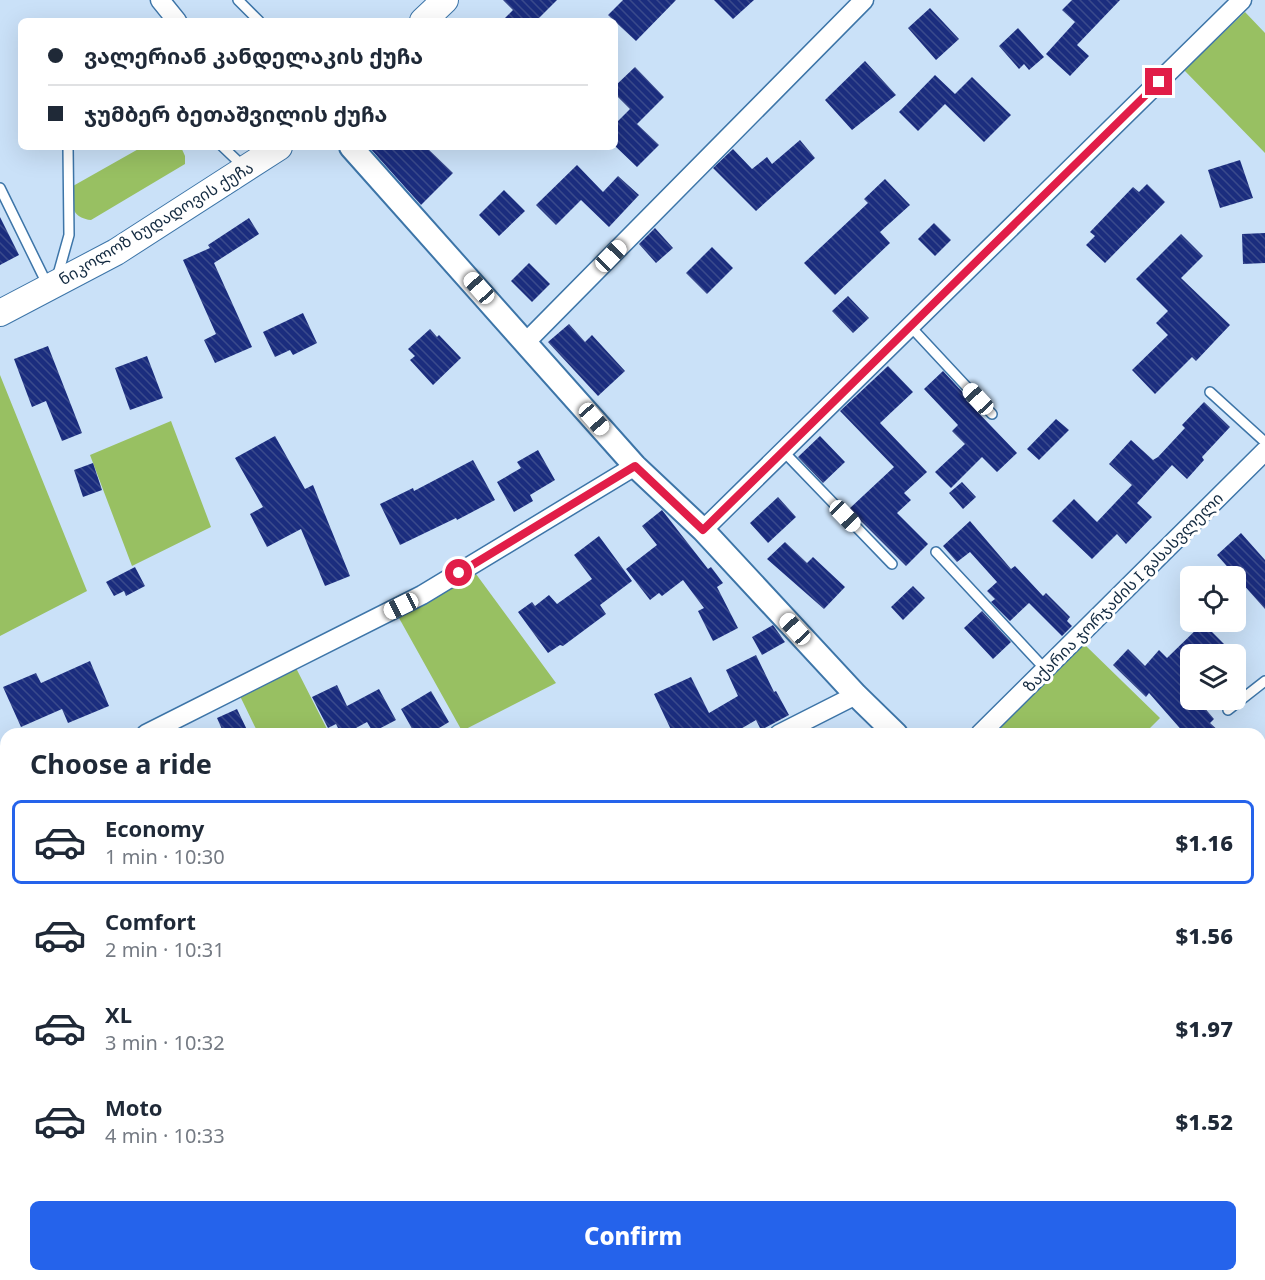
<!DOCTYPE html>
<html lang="en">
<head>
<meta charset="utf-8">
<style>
	body { margin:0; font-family:Georgia,"Noto Sans Georgian",serif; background:#f6f6f7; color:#1f2937; height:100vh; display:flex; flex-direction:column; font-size:22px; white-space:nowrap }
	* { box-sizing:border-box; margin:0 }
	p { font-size:20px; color:#747a83 }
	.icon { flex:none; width:33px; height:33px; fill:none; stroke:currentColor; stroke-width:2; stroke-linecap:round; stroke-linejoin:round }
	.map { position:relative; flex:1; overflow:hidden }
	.side { position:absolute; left:0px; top:728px; width:1266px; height:554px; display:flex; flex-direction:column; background:#fff; border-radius:18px 18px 0 0; box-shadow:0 6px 24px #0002 }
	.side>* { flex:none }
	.top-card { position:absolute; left:18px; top:18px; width:600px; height:132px; border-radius:9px; box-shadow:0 6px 24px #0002; display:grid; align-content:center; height:132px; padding:0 30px; background:#fff }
	.tools { position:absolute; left:1180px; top:566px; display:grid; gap:12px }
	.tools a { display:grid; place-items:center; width:66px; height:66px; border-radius:9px; background:#fff; box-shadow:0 6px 24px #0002; font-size:30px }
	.end { position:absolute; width:27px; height:27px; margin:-14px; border:8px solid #e11d48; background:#fff; box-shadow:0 0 0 3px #fff }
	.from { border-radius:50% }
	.car { position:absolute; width:18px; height:36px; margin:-18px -9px; border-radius:8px; box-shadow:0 0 4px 2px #0007; background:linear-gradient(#fff 24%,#345 0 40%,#fff 0 76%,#345 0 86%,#fff 0) }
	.top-card b { display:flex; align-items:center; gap:21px; height:57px; font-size:22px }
	.top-card b+b { border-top:2px solid #e0e1e3 }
	.top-card i { width:15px; height:15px; background:#1f2937 }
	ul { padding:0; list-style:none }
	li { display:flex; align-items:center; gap:18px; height:84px; margin:0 12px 9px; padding:0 18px; border:3px solid transparent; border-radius:9px }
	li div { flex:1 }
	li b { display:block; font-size:22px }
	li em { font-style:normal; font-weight:800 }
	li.current { border-color:#2563eb }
	li>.icon { width:54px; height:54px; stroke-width:1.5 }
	h2 { padding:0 30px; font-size:27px; line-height:72px }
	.cta { display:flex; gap:12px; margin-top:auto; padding:12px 30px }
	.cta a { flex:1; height:69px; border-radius:9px; background:#2563eb; color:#fff; font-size:24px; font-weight:800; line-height:69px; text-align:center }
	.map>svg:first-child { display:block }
	.grass { fill:#98c062 }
	.building { fill:url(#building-back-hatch) }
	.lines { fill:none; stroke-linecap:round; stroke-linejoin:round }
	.service-casing { stroke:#3d75a8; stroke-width:12 }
	.minor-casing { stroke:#3d75a8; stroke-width:21 }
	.tertiary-casing { stroke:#3d75a8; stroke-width:26 }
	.secondary-casing { stroke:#3d75a8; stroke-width:28 }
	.service { stroke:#fff; stroke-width:9 }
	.minor { stroke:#fff; stroke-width:18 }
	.tertiary { stroke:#fff; stroke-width:22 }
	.secondary { stroke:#fff; stroke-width:26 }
	.route { stroke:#e11d48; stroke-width:8 }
	.labels { text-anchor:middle; stroke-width:6; stroke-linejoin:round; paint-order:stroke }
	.street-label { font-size:16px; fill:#132a40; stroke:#fff }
</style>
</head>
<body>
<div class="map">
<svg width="1265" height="1280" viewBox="0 0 1265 1280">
	<defs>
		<pattern id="building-back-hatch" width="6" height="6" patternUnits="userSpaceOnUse" patternTransform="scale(1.5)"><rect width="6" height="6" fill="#1b2d7e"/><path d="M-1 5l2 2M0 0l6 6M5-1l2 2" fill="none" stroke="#3a4a8c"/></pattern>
	</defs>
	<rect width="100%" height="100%" fill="#cae1f8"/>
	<path class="grass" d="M 1245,12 L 1265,33 L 1265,153 L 1184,70 Z
		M 142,147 L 181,147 L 185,156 L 185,164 L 91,220 C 70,217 71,204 73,186 Z
		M 0,375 L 87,591 L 0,636 Z
		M 171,421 L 211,527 L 132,566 L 90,455 Z
		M 476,574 L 556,683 L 462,731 L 399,618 Z
		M 1084,644 L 1160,718 L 1145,733 L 992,734 Z
		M 296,668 L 329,733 L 258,733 L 240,696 Z
		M 483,1275 L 605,1275 L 607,1280 L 478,1280 Z
		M 733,1275 L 793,1275 L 784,1280 L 735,1280 Z
		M 1114,1275 L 1191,1275 L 1186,1280 L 1118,1280 Z"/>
	<path class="building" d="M 503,0 L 557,0 L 536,21 L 502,21 L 513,10 Z
		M 623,0 L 676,0 L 636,41 L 608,15 Z
		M 714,0 L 754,0 L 733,19 Z
		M 1072,0 L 1120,0 L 1077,45 L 1089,56 L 1070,76 L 1046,54 L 1075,22 L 1062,10 Z
		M 930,8 L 959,39 L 936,60 L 908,28 Z
		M 1018,28 L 1044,57 L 1029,70 L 1024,64 L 1019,69 L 999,46 Z
		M 865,61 L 896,95 L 852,130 L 825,100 Z
		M 635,67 L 664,97 L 637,124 L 659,145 L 637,167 L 615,146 L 615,124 L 630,109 L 615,94 L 615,86 Z
		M 935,75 L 955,94 L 972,77 L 1011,115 L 984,142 L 945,104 L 918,131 L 899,112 Z
		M 800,140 L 815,158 L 756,211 L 713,168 L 733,149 L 752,169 L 767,157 L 772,164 Z
		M 369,147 L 426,147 L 453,173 L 421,205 Z
		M 1240,160 L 1253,198 L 1220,208 L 1208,170 Z
		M 577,165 L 603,192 L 618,176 L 639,195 L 609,227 L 581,200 L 556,225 L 536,205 Z
		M 885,179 L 910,205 L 880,232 L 890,243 L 835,295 L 804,263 L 868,203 L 864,199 Z
		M 1147,184 L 1165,202 L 1105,263 L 1086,245 L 1095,236 L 1090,232 L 1133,187 L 1139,192 Z
		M 504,190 L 525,211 L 499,236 L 479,215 Z
		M 0,217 L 19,255 L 0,265 Z
		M 249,218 L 259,234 L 214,263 L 252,347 L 215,363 L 204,340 L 216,334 L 183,260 L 210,248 L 208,245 Z
		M 934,223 L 951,240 L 935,256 L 918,239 Z
		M 655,228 L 673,248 L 656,263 L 639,244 Z
		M 1265,233 L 1265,263 L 1243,264 L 1242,234 Z
		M 1181,234 L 1203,256 L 1181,278 L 1230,325 L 1196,361 L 1192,357 L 1155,394 L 1132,370 L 1168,335 L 1156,323 L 1168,311 L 1136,279 Z
		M 712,247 L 733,268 L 707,294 L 686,273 Z
		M 529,263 L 550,284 L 532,302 L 511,281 Z
		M 848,296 L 869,318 L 853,333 L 832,311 Z
		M 303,313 L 317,343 L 293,355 L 290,350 L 275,357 L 263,332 Z
		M 569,324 L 585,342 L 592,335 L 625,371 L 598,396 L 548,342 Z
		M 430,329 L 437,337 L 439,335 L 461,358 L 433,385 L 410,360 L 415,356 L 408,349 Z
		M 48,346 L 82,433 L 62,441 L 46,401 L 32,407 L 14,359 Z
		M 147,356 L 163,398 L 130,410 L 115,368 Z
		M 888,366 L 913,392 L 880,423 L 927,472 L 904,493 L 911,500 L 897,513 L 928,544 L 906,566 L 849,509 L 894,467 L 840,411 Z
		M 943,371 L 968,398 L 966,400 L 1017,453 L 997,472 L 982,457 L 951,488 L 935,472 L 965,444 L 952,431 L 958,425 L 924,389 Z
		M 1204,402 L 1230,427 L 1202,457 L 1204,460 L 1187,479 L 1172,465 L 1137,503 L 1152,517 L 1126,544 L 1117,534 L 1092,559 L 1052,521 L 1074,499 L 1097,522 L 1132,485 L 1109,464 L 1131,440 L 1153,460 L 1158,457 L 1185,428 L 1182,425 Z
		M 1056,419 L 1069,430 L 1039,460 L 1027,449 Z
		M 275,436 L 305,489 L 313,485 L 350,576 L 325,586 L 301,529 L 267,547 L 250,514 L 263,507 L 235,458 Z
		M 820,436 L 845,462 L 823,483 L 798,457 Z
		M 538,450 L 555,480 L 530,495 L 533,501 L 514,512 L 497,482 L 521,468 L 517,462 Z
		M 473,460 L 495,500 L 457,520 L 456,518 L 400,545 L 380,504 L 413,488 L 414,491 Z
		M 93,463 L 102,490 L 83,497 L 74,470 Z
		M 962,482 L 976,497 L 963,509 L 949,493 Z
		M 778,497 L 796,517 L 768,543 L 750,523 Z
		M 662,510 L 708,569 L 711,567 L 723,583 L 717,587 L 738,628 L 713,641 L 698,611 L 704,608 L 683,580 L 662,596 L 659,593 L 650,600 L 626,569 L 657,545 L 642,526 Z
		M 970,521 L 1011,569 L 1015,566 L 1043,596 L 1046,593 L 1070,617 L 1067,621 L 1072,626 L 1062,636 L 1029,603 L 1010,621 L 991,602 L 995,599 L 987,591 L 997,582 L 970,552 L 957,562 L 943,546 Z
		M 1241,533 L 1265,560 L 1265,609 L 1217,555 Z
		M 599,536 L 632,581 L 600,605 L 606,614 L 563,646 L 560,645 L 548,653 L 518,612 L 532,602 L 535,606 L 549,595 L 557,604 L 592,579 L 574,555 Z
		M 785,542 L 807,563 L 813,557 L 845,587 L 824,609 L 767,559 Z
		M 135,567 L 145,586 L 126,596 L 124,591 L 114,596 L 106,582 Z
		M 913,586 L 925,598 L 903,620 L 891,607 Z
		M 982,611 L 1011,642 L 993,659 L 964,628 Z
		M 1203,623 L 1234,654 L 1191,654 L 1191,699 L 1197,699 L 1214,719 L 1210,723 L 1222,734 L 1185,734 L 1149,693 L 1146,697 L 1113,665 L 1128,649 L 1145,666 L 1159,650 L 1167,658 Z
		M 773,625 L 785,642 L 762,655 L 752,637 Z
		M 756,655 L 774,692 L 776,691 L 789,715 L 761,730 L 756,720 L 732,734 L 673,734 L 654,694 L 691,677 L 709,713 L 738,696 L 726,670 Z
		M 90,661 L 109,706 L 68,723 L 62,709 L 21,727 L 3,687 L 36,673 L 41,683 Z
		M 337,685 L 347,706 L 379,689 L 396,720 L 373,732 L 367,722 L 345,734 L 341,734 L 336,724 L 328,728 L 312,697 Z
		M 431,691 L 449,722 L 429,734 L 415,734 L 401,709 Z
		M 237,709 L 249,734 L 224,734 L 217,718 Z"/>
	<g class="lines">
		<g class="service-casing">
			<path id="service" d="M 238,0 L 259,21
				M 223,147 L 245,168
				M 0,188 L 48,286
				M 57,278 L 69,235 L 68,147
				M 910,326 L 992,414
				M 1210,392 L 1265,442
				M 783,451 L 892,564
				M 936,552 L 1045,669
				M 1228,710 L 1265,681
				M 1260,1211 L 1265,1208"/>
		</g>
		<g class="minor-casing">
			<path id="minor" d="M 160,0 L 177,21
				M 527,341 L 864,0
				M 703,530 L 1242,0
				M 146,734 L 422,595 L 635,466
				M 779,734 L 856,695
				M 980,734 L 1265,451
				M 0,809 L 6,806
				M 1260,855 L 1265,851
				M 0,1125 L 6,1122
				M 448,1280 L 458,1275"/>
		</g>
		<g class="tertiary-casing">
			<path id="tertiary" d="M 351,147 L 635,466 L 703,530 L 856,695 L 896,734
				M 1260,1110 L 1265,1116"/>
		</g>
		<g class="secondary-casing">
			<path id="secondary" d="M 423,21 L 445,0
				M 0,313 L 116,252 L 279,147"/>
		</g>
		<use href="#service" class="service"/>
		<use href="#minor" class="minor"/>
		<use href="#tertiary" class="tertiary"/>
		<use href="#secondary" class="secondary"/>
	</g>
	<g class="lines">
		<path class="route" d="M 459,573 L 635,466 L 703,530 L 1159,82"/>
	</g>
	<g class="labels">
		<g class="street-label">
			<text transform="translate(156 223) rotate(-31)" y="6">ნიკოლოზ ხუდადოვის ქუჩა</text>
			<text transform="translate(1123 592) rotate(-45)" y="6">ზაქარია ჯორჯაძის I გასასვლელი</text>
		</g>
	</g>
</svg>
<div class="tools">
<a><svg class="icon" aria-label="locate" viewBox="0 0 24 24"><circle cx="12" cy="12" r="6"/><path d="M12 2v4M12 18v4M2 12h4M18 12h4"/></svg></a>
<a><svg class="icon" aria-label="layers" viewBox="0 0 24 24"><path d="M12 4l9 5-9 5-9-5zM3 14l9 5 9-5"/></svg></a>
</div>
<i class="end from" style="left:459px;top:573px"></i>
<i class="end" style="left:1159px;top:82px"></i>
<i class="car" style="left:611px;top:256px;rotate:44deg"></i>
<i class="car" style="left:479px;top:288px;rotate:318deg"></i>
<i class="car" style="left:978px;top:399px;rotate:317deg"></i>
<i class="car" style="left:594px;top:419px;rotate:139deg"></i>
<i class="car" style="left:845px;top:516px;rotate:136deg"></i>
<i class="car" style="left:401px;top:606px;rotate:244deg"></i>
<i class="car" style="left:795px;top:629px;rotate:317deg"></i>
<div class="top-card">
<b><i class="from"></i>ვალერიან კანდელაკის ქუჩა</b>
<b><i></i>ჯუმბერ ბეთაშვილის ქუჩა</b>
</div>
<section class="side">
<h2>Choose a ride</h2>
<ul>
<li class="current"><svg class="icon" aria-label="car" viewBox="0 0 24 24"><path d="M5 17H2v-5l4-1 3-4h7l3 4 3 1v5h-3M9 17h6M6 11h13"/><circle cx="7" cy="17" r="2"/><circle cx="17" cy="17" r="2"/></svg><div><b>Economy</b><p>1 min · 10:30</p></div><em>$1.16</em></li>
<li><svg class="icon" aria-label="car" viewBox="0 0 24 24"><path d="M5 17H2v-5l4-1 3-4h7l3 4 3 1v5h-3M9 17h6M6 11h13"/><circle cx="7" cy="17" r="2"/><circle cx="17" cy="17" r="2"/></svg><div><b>Comfort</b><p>2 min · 10:31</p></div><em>$1.56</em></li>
<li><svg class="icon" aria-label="car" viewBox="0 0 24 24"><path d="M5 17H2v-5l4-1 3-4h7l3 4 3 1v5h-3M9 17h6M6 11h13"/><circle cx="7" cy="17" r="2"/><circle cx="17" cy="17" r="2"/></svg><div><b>XL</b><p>3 min · 10:32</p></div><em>$1.97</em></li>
<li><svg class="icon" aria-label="car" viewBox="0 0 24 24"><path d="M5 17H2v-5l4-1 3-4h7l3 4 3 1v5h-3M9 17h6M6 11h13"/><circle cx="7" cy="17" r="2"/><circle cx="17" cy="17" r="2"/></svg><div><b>Moto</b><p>4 min · 10:33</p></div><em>$1.52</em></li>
</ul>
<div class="cta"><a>Confirm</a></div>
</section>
</div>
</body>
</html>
